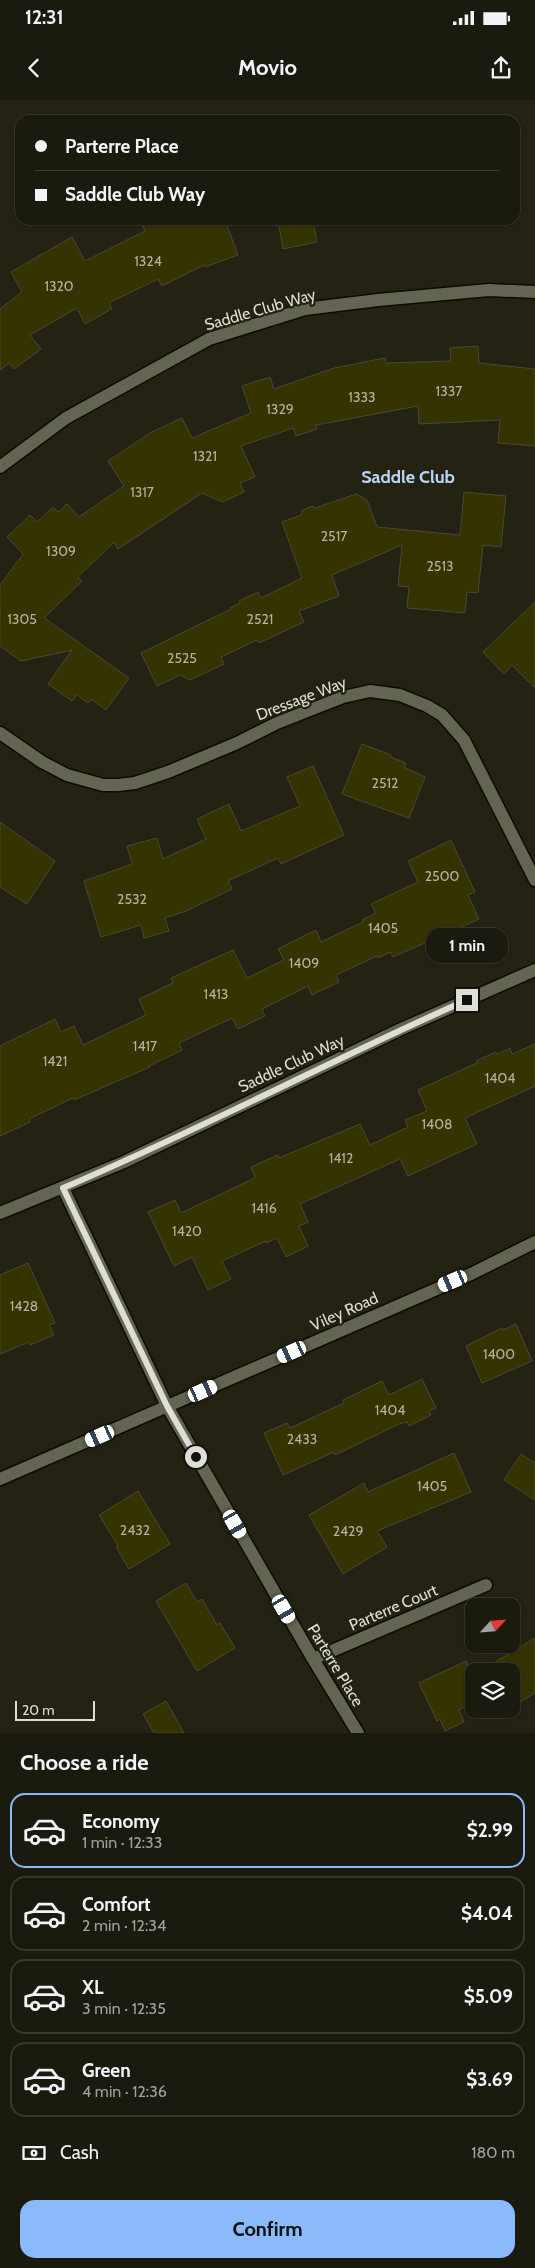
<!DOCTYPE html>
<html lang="en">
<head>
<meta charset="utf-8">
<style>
	body { margin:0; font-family:Cabin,sans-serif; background:#242317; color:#f1f3f6; height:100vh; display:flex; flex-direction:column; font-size:19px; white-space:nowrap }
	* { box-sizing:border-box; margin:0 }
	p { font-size:16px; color:#a0a19e }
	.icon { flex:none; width:28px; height:28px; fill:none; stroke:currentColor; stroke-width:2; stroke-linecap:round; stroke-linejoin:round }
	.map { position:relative; height:1633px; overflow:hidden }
	.side { display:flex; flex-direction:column; background:#1b1a0e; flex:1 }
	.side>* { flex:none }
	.guide { position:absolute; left:15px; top:15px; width:505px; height:110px; border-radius:15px; box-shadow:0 1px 4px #0004,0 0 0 1px #39382e; display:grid; align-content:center; height:110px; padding:0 20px; background:#1b1a0e }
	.needle { width:32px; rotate:64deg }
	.fabs { position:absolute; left:465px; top:1498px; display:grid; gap:10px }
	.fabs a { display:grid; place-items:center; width:55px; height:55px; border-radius:10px; background:#1b1a0e; box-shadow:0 1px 4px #0004,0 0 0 1px #39382e; font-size:25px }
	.scale { position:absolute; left:15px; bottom:12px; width:80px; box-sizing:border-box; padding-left:5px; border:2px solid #deded4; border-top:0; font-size:14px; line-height:18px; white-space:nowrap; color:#deded4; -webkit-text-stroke:4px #242313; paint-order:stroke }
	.end { position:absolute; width:22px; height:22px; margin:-11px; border:6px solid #deded4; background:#111; box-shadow:0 0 0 2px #111 }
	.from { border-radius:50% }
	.bubble { position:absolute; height:35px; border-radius:15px; background:#1b1a0e; box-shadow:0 1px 4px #0004,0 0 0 1px #39382e; font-size:16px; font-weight:700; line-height:35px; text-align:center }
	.car { position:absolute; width:15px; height:30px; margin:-15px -8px; border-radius:6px; box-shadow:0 0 4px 1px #0007; background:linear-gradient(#fff 24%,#345 0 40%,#fff 0 76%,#345 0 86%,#fff 0) }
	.guide b { display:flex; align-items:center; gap:18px; height:48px; font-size:19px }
	.guide b+b { border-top:1px solid #39382e }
	.guide i { width:12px; height:12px; background:#f1f3f6 }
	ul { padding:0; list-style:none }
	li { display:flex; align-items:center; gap:15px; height:75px; margin:0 10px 8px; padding:0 10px; border:2px solid #39382e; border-radius:15px }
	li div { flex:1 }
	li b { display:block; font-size:19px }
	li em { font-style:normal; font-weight:700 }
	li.selected { border-color:#8bbafc }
	li>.icon { width:45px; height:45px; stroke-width:1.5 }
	h2 { padding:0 20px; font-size:22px; line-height:60px }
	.pay { display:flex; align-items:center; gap:12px; height:55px; padding:0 20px; font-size:19px }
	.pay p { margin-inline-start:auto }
	.primary-button { display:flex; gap:10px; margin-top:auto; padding:10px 20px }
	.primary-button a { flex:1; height:58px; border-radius:15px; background:#8bbafc; color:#111; font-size:20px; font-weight:700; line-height:58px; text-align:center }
	.status { display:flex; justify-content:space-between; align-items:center; height:35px; padding:0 25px; background:#1b1a0e; direction:ltr }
	.status svg { height:14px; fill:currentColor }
	header { display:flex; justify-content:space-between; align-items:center; height:65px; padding:0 20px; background:#1b1a0e; font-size:22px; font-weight:700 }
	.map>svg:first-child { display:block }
	.building { fill:#353300; stroke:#484836 }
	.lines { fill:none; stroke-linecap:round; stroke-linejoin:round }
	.minor-casing { stroke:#0d0c01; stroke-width:15 }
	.minor { stroke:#646452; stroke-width:12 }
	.route { stroke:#deded4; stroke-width:6 }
	.labels { text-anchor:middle; stroke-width:4.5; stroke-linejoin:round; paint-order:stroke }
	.number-label { font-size:14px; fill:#b4b39f }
	.street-label { font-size:16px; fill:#deded4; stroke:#242313 }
	.neighbourhood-label { font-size:18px; font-weight:bold; fill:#b8d3f9; stroke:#242313 }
</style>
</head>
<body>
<div class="status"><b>12:31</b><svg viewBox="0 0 49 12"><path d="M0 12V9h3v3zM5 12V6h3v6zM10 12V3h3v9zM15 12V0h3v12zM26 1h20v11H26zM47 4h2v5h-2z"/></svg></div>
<header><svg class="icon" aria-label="back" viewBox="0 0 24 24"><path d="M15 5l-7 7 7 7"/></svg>Movio<svg class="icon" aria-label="share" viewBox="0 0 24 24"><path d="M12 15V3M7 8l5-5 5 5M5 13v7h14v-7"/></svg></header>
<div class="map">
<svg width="535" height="1633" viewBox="0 0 535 1633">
	<rect width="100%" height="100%" fill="#242313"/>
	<path class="building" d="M 140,120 L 225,120 L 238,155 L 205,167 L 204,165 L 162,186 L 158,179 L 109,203 L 112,209 L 85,224 L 77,208 L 30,235 L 41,249 L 14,269 L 9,263 L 0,270 L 0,209 L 22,192 L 11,172 L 72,137 L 85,161 L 145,131 Z
		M 278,120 L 313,120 L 317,142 L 283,149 Z
		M 478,246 L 479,263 L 535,269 L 535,346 L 498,343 L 500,320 L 419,324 L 418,306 L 316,325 L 317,329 L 296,336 L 293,328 L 241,346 L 255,377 L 240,383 L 244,392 L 223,402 L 202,393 L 118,449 L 114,442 L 78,477 L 82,481 L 44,518 L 129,578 L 106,610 L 91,599 L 88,603 L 77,595 L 72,601 L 48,584 L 72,550 L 21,561 L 0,546 L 0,485 L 23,454 L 7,437 L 30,415 L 37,422 L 53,407 L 58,412 L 67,404 L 79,417 L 124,386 L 108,361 L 150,333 L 182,318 L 192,338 L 251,313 L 242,286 L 270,277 L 274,289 L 334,268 L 385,258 L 386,263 L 451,261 L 450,248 Z
		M 464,392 L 506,396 L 501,447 L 483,445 L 478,493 L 467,492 L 465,513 L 407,508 L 409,487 L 398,486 L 402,445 L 332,475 L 339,496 L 299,511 L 304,522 L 259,543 L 257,540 L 221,557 L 224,564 L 190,580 L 180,575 L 157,586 L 141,553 L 231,509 L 230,508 L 240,503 L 239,501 L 258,492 L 261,498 L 302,478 L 282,422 L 301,415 L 303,410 L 313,406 L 315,408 L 356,394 L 367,400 L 377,427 L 460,435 Z
		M 535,502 L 535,588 L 512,565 L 504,574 L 483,552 Z
		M 362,644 L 391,655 L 390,657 L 406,663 L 404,667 L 425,677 L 409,718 L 342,694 Z
		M 313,666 L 344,735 L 281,764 L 278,758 L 228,781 L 232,789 L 186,811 L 165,818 L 169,831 L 144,838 L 141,825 L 101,837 L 84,781 L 132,764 L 127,746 L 157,738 L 163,759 L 206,739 L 197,719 L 229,704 L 241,731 L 300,706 L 287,677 Z
		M 0,722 L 55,761 L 27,804 L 0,787 Z
		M 451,740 L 475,792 L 468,795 L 479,819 L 393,857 L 390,852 L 378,858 L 377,856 L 336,875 L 339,882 L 312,895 L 308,886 L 262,909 L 265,916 L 238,929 L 232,918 L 179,943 L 182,950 L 149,966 L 150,967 L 74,1000 L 73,998 L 29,1019 L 30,1022 L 0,1036 L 0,946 L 55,919 L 61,932 L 74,926 L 83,945 L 146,915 L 139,899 L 173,883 L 171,878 L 233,850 L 247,878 L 284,860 L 278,849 L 316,830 L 321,842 L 363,822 L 362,820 L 376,813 L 371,804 L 418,782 L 408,761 Z
		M 535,944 L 535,986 L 465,1018 L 477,1044 L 408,1076 L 400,1059 L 300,1104 L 308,1122 L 299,1126 L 308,1146 L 286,1157 L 277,1138 L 266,1143 L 266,1141 L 222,1161 L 231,1179 L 208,1190 L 192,1157 L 174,1166 L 148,1112 L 175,1100 L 181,1113 L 255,1078 L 251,1067 L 278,1055 L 279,1058 L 360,1024 L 370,1045 L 408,1027 L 405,1020 L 427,1011 L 418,990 L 477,963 L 476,961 L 496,952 L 497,954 L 510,948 L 512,954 Z
		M 28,1163 L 55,1223 L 49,1225 L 54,1235 L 30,1245 L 29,1242 L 0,1254 L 0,1175 Z
		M 516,1224 L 532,1261 L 482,1283 L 466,1246 L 502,1228 L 503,1230 Z
		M 422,1279 L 436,1308 L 429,1311 L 431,1315 L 409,1326 L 407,1322 L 399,1324 L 335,1355 L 334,1352 L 283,1375 L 264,1333 L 287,1323 L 290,1328 L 344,1303 L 343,1300 L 382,1281 L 389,1295 Z
		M 454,1353 L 471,1392 L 377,1431 L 387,1447 L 343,1474 L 309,1415 L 364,1383 L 368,1392 Z
		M 521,1354 L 535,1363 L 535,1400 L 504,1380 Z
		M 138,1391 L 170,1444 L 129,1469 L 116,1447 L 118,1446 L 99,1415 Z
		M 186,1483 L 197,1502 L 202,1499 L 217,1525 L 220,1523 L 235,1548 L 197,1571 L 156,1501 Z
		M 535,1538 L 535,1593 L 520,1602 L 519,1600 L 515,1602 L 511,1595 L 511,1571 L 497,1571 L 492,1564 Z
		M 466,1561 L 474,1577 L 474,1602 L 459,1610 L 464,1622 L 445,1631 L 440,1619 L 437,1621 L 419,1583 Z
		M 166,1601 L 184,1633 L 154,1633 L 143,1614 Z"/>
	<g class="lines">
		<g class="minor-casing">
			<path id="minor" d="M 0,367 L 66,318 L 209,239 L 305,209 L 378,200 L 489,190 L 535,192
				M 0,633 L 42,662 L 67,675 L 103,685 L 118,685 L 135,683 L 168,672 L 237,643 L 277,623 L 343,597 L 370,591 L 400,595 L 427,606 L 442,615 L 464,640 L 535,780
				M 63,1088 L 167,1306 L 313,1559 L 358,1633
				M 0,1113 L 124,1062 L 399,930 L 535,870
				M 0,1379 L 471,1174 L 535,1142
				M 313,1559 L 486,1485"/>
		</g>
		<use href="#minor" class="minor"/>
	</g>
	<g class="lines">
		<path class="route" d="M 196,1357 L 167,1306 L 63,1088 C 200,1030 331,960 467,900"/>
	</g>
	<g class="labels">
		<g class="number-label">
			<text x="148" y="166">1324</text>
			<text x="59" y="191">1320</text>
			<text x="449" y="296">1337</text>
			<text x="362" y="302">1333</text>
			<text x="280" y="314">1329</text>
			<text x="205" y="361">1321</text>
			<text x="142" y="397">1317</text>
			<text x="334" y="441">2517</text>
			<text x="61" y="456">1309</text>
			<text x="440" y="471">2513</text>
			<text x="22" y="524">1305</text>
			<text x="260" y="524">2521</text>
			<text x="182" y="563">2525</text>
			<text x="385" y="688">2512</text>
			<text x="442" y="781">2500</text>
			<text x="132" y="804">2532</text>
			<text x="383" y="833">1405</text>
			<text x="304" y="868">1409</text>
			<text x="216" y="899">1413</text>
			<text x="145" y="951">1417</text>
			<text x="55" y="966">1421</text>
			<text x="500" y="983">1404</text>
			<text x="437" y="1029">1408</text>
			<text x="341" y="1063">1412</text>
			<text x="264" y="1113">1416</text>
			<text x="187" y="1136">1420</text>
			<text x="24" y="1211">1428</text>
			<text x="499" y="1259">1400</text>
			<text x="390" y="1315">1404</text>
			<text x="302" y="1344">2433</text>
			<text x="432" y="1391">1405</text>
			<text x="135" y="1435">2432</text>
			<text x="348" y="1436">2429</text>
		</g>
		<g class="street-label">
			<text transform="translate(260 209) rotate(-16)" y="6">Saddle Club Way</text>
			<text transform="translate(301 598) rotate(-21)" y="6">Dressage Way</text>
			<text transform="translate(291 963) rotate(-25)" y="6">Saddle Club Way</text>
			<text transform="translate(344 1211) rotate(-24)" y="6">Viley Road</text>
			<text transform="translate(393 1507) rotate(-23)" y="6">Parterre Court</text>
			<text transform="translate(336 1565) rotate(59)" y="6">Parterre Place</text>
		</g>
		<g class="neighbourhood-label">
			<text x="408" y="383">Saddle Club</text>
		</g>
	</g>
</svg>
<div class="fabs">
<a><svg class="needle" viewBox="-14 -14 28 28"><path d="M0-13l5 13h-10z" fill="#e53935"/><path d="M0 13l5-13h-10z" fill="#a0a19e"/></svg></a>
<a><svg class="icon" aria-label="layers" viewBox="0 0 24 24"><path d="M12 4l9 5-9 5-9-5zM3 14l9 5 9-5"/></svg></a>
</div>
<div class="scale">20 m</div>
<i class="end from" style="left:196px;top:1357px"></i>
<i class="end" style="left:467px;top:900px"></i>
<div class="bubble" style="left:426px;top:828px;width:82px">1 min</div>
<i class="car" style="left:453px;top:1181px;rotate:247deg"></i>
<i class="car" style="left:292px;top:1252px;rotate:246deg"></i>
<i class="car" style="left:203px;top:1291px;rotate:66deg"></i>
<i class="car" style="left:100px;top:1336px;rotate:246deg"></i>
<i class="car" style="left:235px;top:1424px;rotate:150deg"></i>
<i class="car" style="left:284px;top:1509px;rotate:150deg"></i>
<div class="guide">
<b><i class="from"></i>Parterre Place</b>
<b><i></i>Saddle Club Way</b>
</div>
</div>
<section class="side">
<h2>Choose a ride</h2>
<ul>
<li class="selected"><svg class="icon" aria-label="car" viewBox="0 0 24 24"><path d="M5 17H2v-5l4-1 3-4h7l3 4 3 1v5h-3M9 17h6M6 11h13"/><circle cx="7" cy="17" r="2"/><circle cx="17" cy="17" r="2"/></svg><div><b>Economy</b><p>1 min · 12:33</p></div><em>$2.99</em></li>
<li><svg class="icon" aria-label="car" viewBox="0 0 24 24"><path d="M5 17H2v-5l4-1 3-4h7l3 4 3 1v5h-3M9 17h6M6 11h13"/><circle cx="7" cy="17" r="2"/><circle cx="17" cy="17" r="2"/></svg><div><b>Comfort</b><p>2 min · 12:34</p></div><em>$4.04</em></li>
<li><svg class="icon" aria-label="car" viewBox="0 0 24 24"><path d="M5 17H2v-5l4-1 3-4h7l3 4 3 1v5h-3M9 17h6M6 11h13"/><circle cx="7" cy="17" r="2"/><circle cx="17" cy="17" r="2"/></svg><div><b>XL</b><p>3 min · 12:35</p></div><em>$5.09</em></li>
<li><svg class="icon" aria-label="car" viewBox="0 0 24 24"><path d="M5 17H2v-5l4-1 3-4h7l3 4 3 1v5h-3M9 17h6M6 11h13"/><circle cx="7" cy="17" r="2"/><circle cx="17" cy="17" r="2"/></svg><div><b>Green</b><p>4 min · 12:36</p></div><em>$3.69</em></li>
</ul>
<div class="pay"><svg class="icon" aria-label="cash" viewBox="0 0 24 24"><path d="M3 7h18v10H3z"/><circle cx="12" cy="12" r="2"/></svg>Cash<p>180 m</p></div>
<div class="primary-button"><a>Confirm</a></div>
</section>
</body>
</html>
